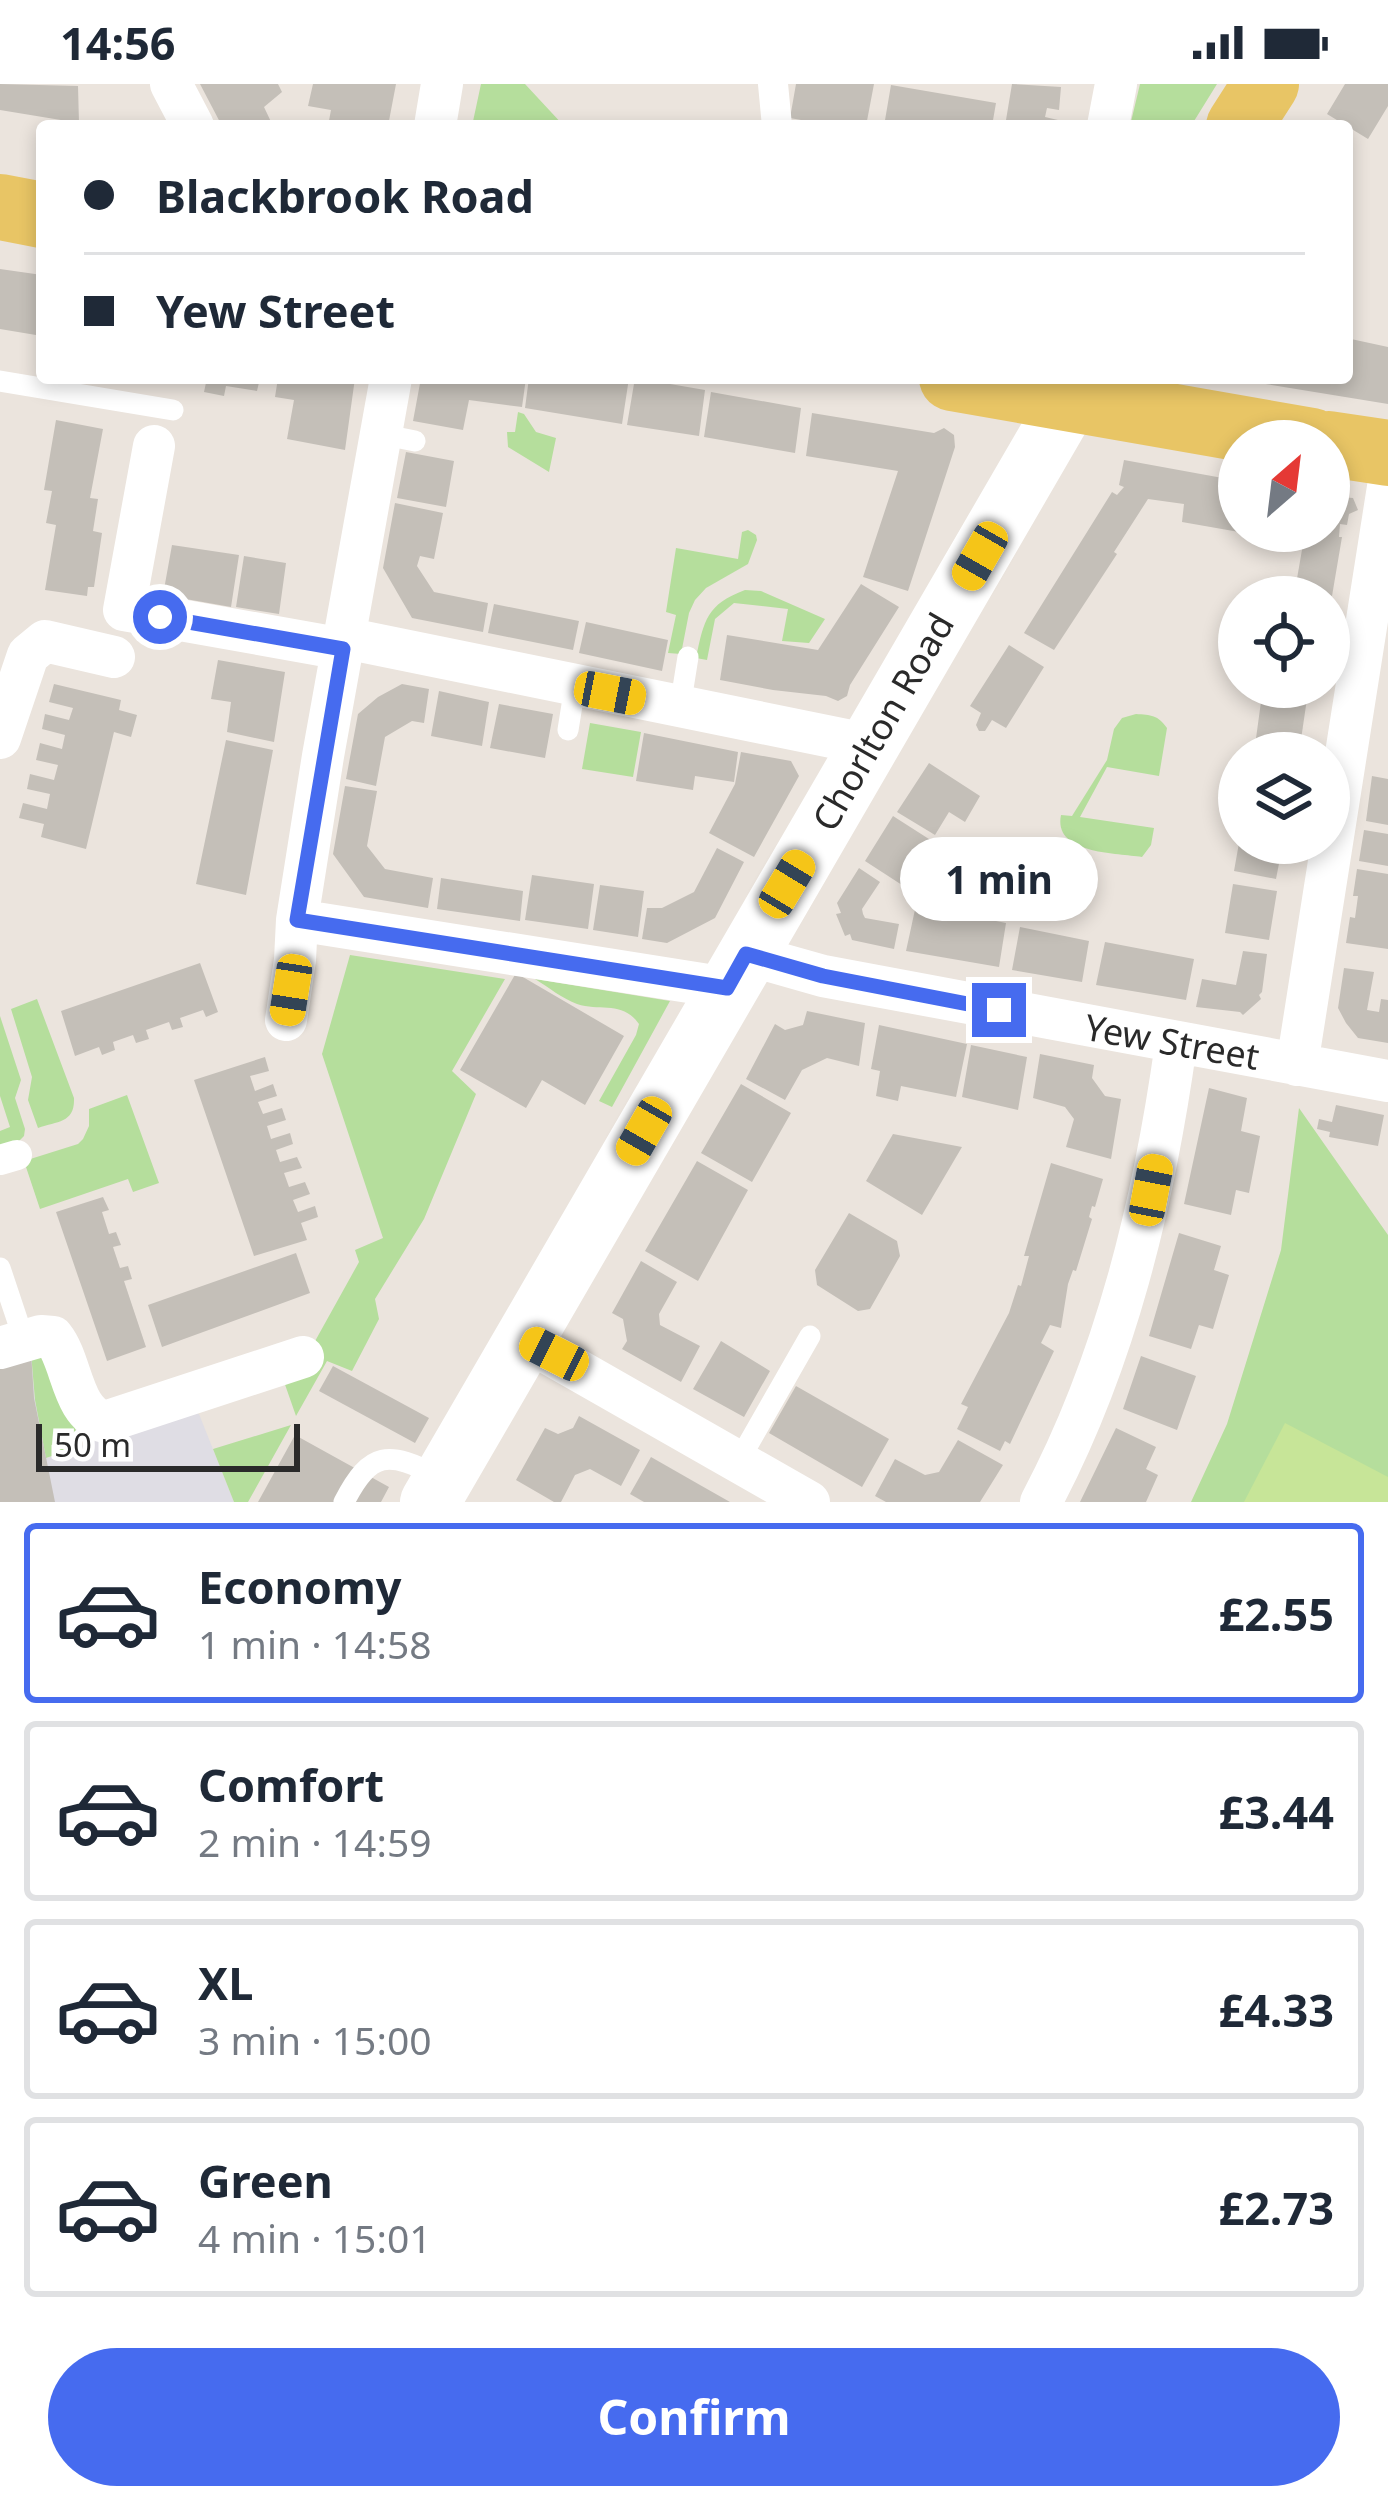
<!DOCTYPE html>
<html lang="en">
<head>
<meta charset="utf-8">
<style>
	body { margin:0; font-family:"Noto Sans",sans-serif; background:#f2f2f3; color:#1f2937; height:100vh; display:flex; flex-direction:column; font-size:45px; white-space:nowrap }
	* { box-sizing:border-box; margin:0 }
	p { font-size:39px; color:#747a83 }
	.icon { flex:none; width:66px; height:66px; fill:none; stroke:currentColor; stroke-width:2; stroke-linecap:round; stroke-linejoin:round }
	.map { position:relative; height:1418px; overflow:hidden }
	.drawer { display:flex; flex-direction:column; background:#fff; flex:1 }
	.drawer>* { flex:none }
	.hud { position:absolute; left:36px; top:36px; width:1317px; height:264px; border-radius:12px; box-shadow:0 6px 18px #0003; display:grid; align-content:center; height:264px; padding:0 48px; background:#fff }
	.needle { width:78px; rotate:28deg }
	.controls { position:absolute; left:1218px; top:336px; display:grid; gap:24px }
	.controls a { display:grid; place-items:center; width:132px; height:132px; border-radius:50%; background:#fff; box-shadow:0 6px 18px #0003; font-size:60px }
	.scale { position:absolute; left:36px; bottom:30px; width:264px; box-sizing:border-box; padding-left:12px; border:6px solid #2a2a2a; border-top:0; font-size:33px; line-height:42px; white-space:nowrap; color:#2a2a2a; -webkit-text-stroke:9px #fff; paint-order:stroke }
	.end { position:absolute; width:54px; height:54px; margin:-27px; border:15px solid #466bef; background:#fff; box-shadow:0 0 0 6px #fff }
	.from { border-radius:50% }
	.bubble { position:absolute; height:84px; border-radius:42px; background:#fff; box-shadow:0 6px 18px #0003; font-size:39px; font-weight:700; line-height:84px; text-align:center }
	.car { position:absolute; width:36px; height:72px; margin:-36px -18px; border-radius:15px; box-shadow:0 0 9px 3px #0007; background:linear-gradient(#f5c518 24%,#345 0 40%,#f5c518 0 76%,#345 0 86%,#f5c518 0) }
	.hud b { display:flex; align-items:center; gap:42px; height:114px; font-size:45px }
	.hud b+b { border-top:3px solid #e0e1e3 }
	.hud i { width:30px; height:30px; background:#1f2937 }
	ul { padding:21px 0 0; list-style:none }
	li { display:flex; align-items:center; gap:36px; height:180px; margin:0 24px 18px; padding:0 24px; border:6px solid #e0e1e3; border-radius:12px }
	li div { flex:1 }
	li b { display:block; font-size:45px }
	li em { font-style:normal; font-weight:700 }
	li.current { border-color:#466bef }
	li>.icon { width:108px; height:108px; stroke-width:1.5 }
	.action { display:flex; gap:24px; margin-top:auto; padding:24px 48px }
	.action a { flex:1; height:138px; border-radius:72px; background:#466bef; color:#fff; font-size:48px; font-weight:700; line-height:138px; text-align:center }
	.status { display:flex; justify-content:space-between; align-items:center; height:84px; padding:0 60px; background:#fff; direction:ltr }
	.status svg { height:33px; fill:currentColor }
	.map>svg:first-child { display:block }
	.industrial { fill:#dfdde4 }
	.green { fill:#b5de9c }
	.pitch { fill:#c7e598 }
	.building { fill:#c4bfb8 }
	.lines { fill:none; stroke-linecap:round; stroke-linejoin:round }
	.service { stroke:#fff; stroke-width:21 }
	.pedestrian { stroke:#fff; stroke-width:30 }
	.minor { stroke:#fff; stroke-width:42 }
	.secondary { stroke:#fff; stroke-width:60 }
	.primary { stroke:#e8c565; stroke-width:66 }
	.route { stroke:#466bef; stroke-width:15 }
	.labels { text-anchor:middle; stroke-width:9; stroke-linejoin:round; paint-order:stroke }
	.street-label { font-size:36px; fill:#2a2a2a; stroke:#fff }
</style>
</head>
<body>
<div class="status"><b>14:56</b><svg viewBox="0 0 49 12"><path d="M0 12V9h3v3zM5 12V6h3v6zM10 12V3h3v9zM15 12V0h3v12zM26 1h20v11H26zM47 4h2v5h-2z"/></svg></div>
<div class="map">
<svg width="1388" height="1418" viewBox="0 0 1388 1418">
	<rect width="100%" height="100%" fill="#ebe4dd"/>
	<path class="industrial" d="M 31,1269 L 35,1316 L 47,1374 L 186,1325 L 199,1330 L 234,1418 L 0,1418 Z"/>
	<path class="green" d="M 481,0 L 525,0 L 564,42 L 472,42 Z
		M 1140,0 L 1217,0 L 1191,42 L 1130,42 Z
		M 518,328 L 524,330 L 536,348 L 556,354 L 549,388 L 508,363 L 507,348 L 515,348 Z
		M 748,446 L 756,451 L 757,456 L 748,480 L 706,504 L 695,516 L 689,529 L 681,570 L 668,569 L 676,531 L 666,528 L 676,464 L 738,475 L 742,448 Z
		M 745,506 L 761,507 L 825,535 L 809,559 L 782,557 L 788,525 L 734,519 L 715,535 L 707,576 L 696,574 C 704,536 707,520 745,506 Z
		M 1136,630 C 1151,631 1158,631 1167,644 L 1159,692 L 1107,683 L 1080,733 L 1154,744 L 1151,761 L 1142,773 C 1115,769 1053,770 1061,731 L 1072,732 L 1107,676 L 1114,645 L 1122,634 Z
		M 590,639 L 641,648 L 633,693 L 582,685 Z
		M 350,871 L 505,895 L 452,987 L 476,1010 L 424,1135 L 375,1215 L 379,1235 L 352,1287 L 327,1277 L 296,1332 L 282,1292 L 314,1259 L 359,1178 L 355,1166 L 383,1154 L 322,970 Z
		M 535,895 L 670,917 L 612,1023 L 599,1017 L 636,951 L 639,940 C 622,916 601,928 577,920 C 563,915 548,903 535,895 Z
		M 37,915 L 74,1014 C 75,1039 58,1037 38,1044 L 28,1016 L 32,993 L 11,925 Z
		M 0,932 L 21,996 L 15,1014 L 25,1045 L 24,1052 L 17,1059 L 0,1065 L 0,1047 L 10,1043 L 0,1012 Z
		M 127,1011 L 159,1099 L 133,1108 L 128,1095 L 40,1125 L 24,1077 L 78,1060 L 83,1055 L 89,1042 L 89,1025 Z
		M 1299,1024 L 1388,1151 L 1388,1418 L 1191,1418 L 1227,1340 L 1281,1166 Z
		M 39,1268 L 69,1325 L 81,1362 L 46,1374 L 35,1316 L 31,1269 Z
		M 291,1341 L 248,1418 L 234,1418 L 213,1365 Z"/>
	<path class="pitch" d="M 1285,1339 L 1388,1393 L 1388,1418 L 1244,1418 Z"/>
	<path class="building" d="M 0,0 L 78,2 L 79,39 L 0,26 Z
		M 200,0 L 278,0 L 282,8 L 264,23 L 273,42 L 222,42 Z
		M 313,0 L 396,0 L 388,42 L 328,42 L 331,26 L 308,22 Z
		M 796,0 L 874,0 L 866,42 L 834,42 L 790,34 Z
		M 1012,0 L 1061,3 L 1059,26 L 1047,24 L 1045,33 L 1058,36 L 1057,42 L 1005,42 Z
		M 1345,0 L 1388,0 L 1388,22 L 1368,55 L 1327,30 Z
		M 891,1 L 996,19 L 992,42 L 884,42 Z
		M 0,185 L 42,191 L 42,252 L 0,245 Z
		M 1351,255 L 1388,263 L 1388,320 L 1241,296 L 1347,294 Z
		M 207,294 L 260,294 L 257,307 L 226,302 L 224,312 L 204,308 Z
		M 278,294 L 355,294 L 345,366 L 287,355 L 294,316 L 275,313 Z
		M 421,294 L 526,294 L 522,323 L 469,316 L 463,346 L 413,337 Z
		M 529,294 L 629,294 L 622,340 L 525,324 Z
		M 635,294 L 705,306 L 699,352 L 627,341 Z
		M 711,308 L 801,324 L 795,369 L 704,353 Z
		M 812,329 L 934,349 L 944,344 L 954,351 L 955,363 L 908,507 L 863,493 L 898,387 L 806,372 Z
		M 56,336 L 103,345 L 90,414 L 98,415 L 93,447 L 102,449 L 94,503 L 88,503 L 87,512 L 45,506 L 56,441 L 46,439 L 52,407 L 44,406 Z
		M 406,368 L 454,377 L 446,423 L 397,414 Z
		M 1124,376 L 1239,397 L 1239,448 L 1182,438 L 1184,420 L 1148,415 L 1114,468 L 1117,470 L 1054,566 L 1024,549 L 1112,408 L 1117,411 L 1124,403 L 1119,401 Z
		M 1329,412 L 1353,414 L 1358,426 L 1349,430 L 1347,441 L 1340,440 L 1339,453 L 1342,453 L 1332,512 L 1295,506 L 1303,460 L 1244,449 L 1244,447 L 1329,447 Z
		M 395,419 L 443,429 L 434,475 L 420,472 L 417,482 L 434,508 L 488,519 L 483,548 L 412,534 L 383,484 Z
		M 172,461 L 239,471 L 231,523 L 163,511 Z
		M 244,472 L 286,479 L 279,530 L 236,523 Z
		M 861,500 L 899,523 L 850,601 L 847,612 L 838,617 L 826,612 L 773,606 L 720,596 L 727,551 L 818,566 Z
		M 494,520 L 579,537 L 573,566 L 488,549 Z
		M 586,538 L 668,556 L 662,587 L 579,569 Z
		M 1009,561 L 1044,583 L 1006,644 L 992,636 L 985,647 L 979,647 L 976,641 L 981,629 L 970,622 Z
		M 218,576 L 285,588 L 274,658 L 227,648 L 231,618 L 211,615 Z
		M 54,600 L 121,616 L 119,626 L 137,631 L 131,653 L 114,648 L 86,765 L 41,753 L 44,740 L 19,734 L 23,719 L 47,725 L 50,710 L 27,705 L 30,690 L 54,696 L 58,681 L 36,676 L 40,659 L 62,665 L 65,651 L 42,645 L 45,630 L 69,636 L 73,624 L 49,618 Z
		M 402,600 L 429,605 L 424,639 L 412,637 L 385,653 L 376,702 L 346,695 L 358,630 L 378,613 Z
		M 1263,603 L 1308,608 L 1299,669 L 1254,669 Z
		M 439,607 L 489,618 L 482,662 L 431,652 Z
		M 499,620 L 553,630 L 545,674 L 490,664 Z
		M 644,649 L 738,668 L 734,698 L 695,692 L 693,706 L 636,697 Z
		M 226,656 L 273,666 L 246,811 L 196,800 Z
		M 741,668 L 791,677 L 799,692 L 754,773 L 709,749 L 735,700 Z
		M 929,679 L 980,712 L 965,738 L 949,728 L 935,751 L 897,728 Z
		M 1372,692 L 1388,695 L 1388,741 L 1366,737 Z
		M 345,702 L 377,707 L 367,762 L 385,785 L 433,794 L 428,824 L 364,813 L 333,770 Z
		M 893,732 L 943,764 L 947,773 L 940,786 L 930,786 L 917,777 L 902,801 L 865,777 Z
		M 1364,746 L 1388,750 L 1388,782 L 1359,777 Z
		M 1239,759 L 1283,759 L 1276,795 L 1234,787 Z
		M 717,764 L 744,778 L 715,834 L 667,859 L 642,855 L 647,824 L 662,824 L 694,808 Z
		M 859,784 L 880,798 L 862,825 L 863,830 L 865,834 L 899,840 L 894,865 L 852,856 L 850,850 L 845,852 L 836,830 L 841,829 L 837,819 Z
		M 1357,785 L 1388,790 L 1388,865 L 1346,859 L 1350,833 L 1355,834 L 1358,812 L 1353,812 Z
		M 532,791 L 594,800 L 588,845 L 525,836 Z
		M 441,794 L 523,807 L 520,837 L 437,825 Z
		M 1233,800 L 1277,807 L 1269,856 L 1225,849 Z
		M 600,801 L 644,807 L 638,853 L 593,846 Z
		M 916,821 L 1006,839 L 999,883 L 906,867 Z
		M 1020,843 L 1089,857 L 1082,898 L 1012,886 Z
		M 1105,858 L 1194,875 L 1186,916 L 1096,901 Z
		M 1243,867 L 1267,870 L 1262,908 L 1259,911 L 1261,915 L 1243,931 L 1240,928 L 1196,923 L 1202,895 L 1236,901 Z
		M 200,879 L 218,928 L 206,933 L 203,926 L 180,934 L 183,943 L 172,946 L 169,938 L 146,946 L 149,955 L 136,959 L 133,951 L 113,958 L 115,966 L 102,971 L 99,963 L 75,972 L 61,927 Z
		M 1344,884 L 1374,888 L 1367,926 L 1379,928 L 1381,915 L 1388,916 L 1388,959 L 1358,954 L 1346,939 L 1338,924 Z
		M 516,889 L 624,952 L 585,1021 L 542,996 L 526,1024 L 460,986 Z
		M 807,927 L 865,939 L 859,982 L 827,974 L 802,986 L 785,1016 L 746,995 L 775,940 L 785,946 L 803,941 Z
		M 879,941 L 967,960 L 956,1013 L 901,1002 L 898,1017 L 876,1012 L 880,987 L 871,985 Z
		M 971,961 L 1027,973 L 1018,1026 L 962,1013 Z
		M 1040,970 L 1094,981 L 1092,994 L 1105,1012 L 1121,1015 L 1111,1075 L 1066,1063 L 1074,1035 L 1065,1023 L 1033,1014 Z
		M 265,973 L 269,987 L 250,992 L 255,1007 L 273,1000 L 277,1012 L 258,1018 L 263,1030 L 282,1024 L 286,1036 L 267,1042 L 271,1055 L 290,1049 L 293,1060 L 276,1066 L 280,1078 L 297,1073 L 302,1084 L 284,1089 L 289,1103 L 305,1098 L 310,1110 L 293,1116 L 298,1128 L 315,1122 L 318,1133 L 301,1139 L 307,1156 L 254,1172 L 194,996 Z
		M 741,1000 L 791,1029 L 752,1098 L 701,1069 Z
		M 1209,1004 L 1247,1014 L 1241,1047 L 1260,1052 L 1249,1109 L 1236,1106 L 1231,1131 L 1184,1120 Z
		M 1336,1021 L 1384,1031 L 1378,1062 L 1329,1053 L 1330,1048 L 1317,1045 L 1319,1035 L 1332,1038 Z
		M 893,1050 L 962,1063 L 922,1131 L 866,1097 Z
		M 697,1077 L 748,1106 L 698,1197 L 645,1167 Z
		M 1051,1079 L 1103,1095 L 1095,1123 L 1092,1122 L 1089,1133 L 1092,1135 L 1076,1187 L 1073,1186 L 1068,1200 L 1061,1244 L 1050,1241 L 1041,1259 L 1054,1267 L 1010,1360 L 1005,1357 L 1000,1367 L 957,1345 L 968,1323 L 961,1320 L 1009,1229 L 1018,1201 L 1021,1202 L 1029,1172 L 1024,1172 Z
		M 103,1113 L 109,1126 L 102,1128 L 109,1150 L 116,1148 L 121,1161 L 113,1163 L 120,1184 L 128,1182 L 132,1195 L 124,1197 L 146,1263 L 107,1277 L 56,1128 Z
		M 849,1129 L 897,1157 L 900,1172 L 870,1225 L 858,1227 L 817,1201 L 815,1186 Z
		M 1179,1149 L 1221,1162 L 1214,1186 L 1229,1191 L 1213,1245 L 1199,1241 L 1191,1265 L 1149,1252 Z
		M 296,1169 L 310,1209 L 162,1263 L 148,1221 Z
		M 641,1177 L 677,1198 L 659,1230 L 660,1241 L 700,1262 L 681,1298 L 622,1265 L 627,1257 L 623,1235 L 612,1229 Z
		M 721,1257 L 770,1287 L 744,1333 L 693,1305 Z
		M 31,1269 L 34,1314 L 55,1418 L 0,1418 L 0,1280 Z
		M 1141,1272 L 1196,1292 L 1177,1346 L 1123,1325 Z
		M 333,1282 L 429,1334 L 415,1359 L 319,1307 Z
		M 796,1302 L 889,1355 L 862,1403 L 769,1349 Z
		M 579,1332 L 640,1366 L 621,1402 L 590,1385 L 575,1391 L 561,1418 L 554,1418 L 516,1396 L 545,1344 L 558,1350 L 573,1344 Z
		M 1116,1344 L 1156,1363 L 1146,1385 L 1158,1391 L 1146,1418 L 1080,1418 Z
		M 295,1351 L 389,1403 L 381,1418 L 258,1418 Z
		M 958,1356 L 1003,1381 L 980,1418 L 886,1418 L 875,1412 L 895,1375 L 925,1391 L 939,1388 Z
		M 651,1373 L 700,1401 L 730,1418 L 644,1418 L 630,1410 Z"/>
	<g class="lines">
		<path class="service" d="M 0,297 L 173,326
			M 380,350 L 415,357
			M 680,623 L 688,573
			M 568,646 L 575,602
			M 0,1184 L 24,1256
			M 738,1378 L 810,1252
			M 344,1418 C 371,1366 388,1367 438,1392"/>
		<path class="pedestrian" d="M 773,0 L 777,42
			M 0,1076 L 17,1071"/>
		<path class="minor" d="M 171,0 L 193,42
			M 435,42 L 442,0
			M 1108,42 L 1116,0
			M 154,362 L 124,526 L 343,565
			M 345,554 L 871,661
			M 0,654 L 28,571 L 45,557 L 114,573
			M 297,836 L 727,904
			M 745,870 L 823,892 L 1388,997
			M 286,936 L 295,876 L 297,836 L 323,672 L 391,294
			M 1297,981 L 1388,403
			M 525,1256 L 809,1418
			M 0,1264 L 41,1252 L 53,1253 C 73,1278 71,1329 105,1338 L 303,1273
			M 1041,1418 C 1116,1277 1154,1117 1176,960"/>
		<path class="secondary" d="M 430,1418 L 1071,314"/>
		<path class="primary" d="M 1239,42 L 1266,0
			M 0,123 L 42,131
			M 952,294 L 1312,357
			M 1329,360 L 1388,369"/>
	</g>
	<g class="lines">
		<path class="route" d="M 160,533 L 343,565 L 297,836 L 727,904 L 746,870 L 823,892 L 999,926"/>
	</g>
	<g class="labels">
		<g class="street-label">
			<text transform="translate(883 638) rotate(-60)" y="13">Chorlton Road</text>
			<text transform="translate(1172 958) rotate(10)" y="13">Yew Street</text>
		</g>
	</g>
</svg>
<div class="controls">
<a><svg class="needle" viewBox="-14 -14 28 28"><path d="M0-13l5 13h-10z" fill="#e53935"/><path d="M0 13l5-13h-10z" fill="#747a83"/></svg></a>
<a><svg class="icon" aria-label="locate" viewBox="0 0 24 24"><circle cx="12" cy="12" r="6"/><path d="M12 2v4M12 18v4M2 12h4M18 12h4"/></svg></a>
<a><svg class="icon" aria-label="layers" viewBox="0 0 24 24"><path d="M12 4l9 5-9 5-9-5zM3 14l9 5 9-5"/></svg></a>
</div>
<div class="scale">50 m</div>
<i class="end from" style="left:160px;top:533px"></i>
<i class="end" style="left:999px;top:926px"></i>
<div class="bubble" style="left:900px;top:753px;width:198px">1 min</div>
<i class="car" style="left:980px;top:472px;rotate:210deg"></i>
<i class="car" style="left:610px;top:609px;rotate:101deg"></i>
<i class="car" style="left:787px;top:800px;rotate:31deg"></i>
<i class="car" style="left:291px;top:906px;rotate:189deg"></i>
<i class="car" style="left:644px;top:1047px;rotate:210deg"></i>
<i class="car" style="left:1151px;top:1106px;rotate:11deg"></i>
<i class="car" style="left:554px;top:1270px;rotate:297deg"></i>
<div class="hud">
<b><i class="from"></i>Blackbrook Road</b>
<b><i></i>Yew Street</b>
</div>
</div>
<section class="drawer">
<ul>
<li class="current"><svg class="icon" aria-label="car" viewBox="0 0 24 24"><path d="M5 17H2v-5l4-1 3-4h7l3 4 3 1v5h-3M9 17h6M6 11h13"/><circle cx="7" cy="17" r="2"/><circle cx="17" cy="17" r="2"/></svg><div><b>Economy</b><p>1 min · 14:58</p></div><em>£2.55</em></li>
<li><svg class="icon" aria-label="car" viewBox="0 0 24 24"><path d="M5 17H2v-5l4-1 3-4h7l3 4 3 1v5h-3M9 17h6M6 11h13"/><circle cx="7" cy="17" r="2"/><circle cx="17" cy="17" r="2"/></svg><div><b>Comfort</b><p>2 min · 14:59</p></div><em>£3.44</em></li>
<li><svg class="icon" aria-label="car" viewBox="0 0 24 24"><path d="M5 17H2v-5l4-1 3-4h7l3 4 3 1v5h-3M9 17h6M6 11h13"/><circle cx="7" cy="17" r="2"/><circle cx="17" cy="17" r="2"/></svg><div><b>XL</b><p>3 min · 15:00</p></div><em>£4.33</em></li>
<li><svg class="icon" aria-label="car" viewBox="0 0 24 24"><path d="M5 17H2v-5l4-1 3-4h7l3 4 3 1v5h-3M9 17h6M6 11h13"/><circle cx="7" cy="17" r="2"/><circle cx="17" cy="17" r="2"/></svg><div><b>Green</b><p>4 min · 15:01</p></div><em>£2.73</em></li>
</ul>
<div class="action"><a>Confirm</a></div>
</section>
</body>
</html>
